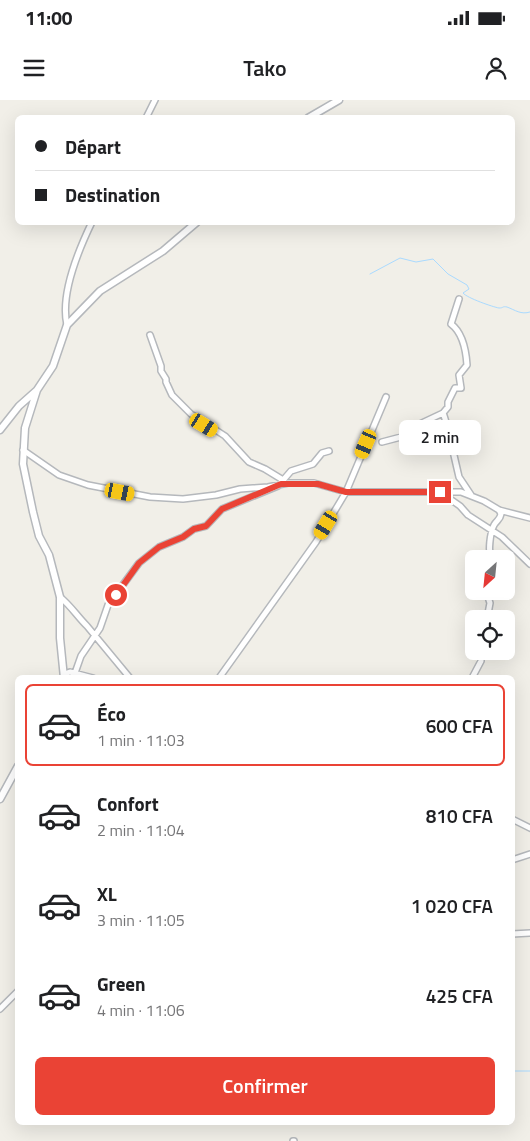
<!DOCTYPE html>
<html lang="fr">
<head>
<meta charset="utf-8">
<style>
	body { margin:0; font-family:"Titillium Web",sans-serif; background:#f6f6f6; color:#202124; height:100vh; display:flex; flex-direction:column; font-size:19px; white-space:nowrap }
	* { box-sizing:border-box; margin:0 }
	p { font-size:16px; color:#757577 }
	.icon { flex:none; width:28px; height:28px; fill:none; stroke:currentColor; stroke-width:2; stroke-linecap:round; stroke-linejoin:round }
	.map { position:relative; flex:1; overflow:hidden }
	.drawer { position:absolute; left:15px; top:575px; width:500px; height:450px; display:flex; flex-direction:column; background:#fff; border-radius:8px; box-shadow:0 5px 20px #0002 }
	.drawer>* { flex:none }
	.guide { position:absolute; left:15px; top:15px; width:500px; height:110px; border-radius:8px; box-shadow:0 5px 20px #0002; display:grid; align-content:center; height:110px; padding:0 20px; background:#fff }
	.needle { width:32px; rotate:207deg }
	.tools { position:absolute; left:465px; top:450px; display:grid; gap:10px }
	.tools a { display:grid; place-items:center; width:50px; height:50px; border-radius:8px; background:#fff; box-shadow:0 5px 20px #0002; font-size:25px }
	.end { position:absolute; width:22px; height:22px; margin:-11px; border:6px solid #ea4335; background:#fff; box-shadow:0 0 0 2px #fff }
	.from { border-radius:50% }
	.bubble { position:absolute; height:35px; border-radius:8px; background:#fff; box-shadow:0 5px 20px #0002; font-size:16px; font-weight:600; line-height:35px; text-align:center }
	.car { position:absolute; width:15px; height:30px; margin:-15px -8px; border-radius:6px; box-shadow:0 0 4px 1px #0007; background:linear-gradient(#f5c518 24%,#345 0 40%,#f5c518 0 76%,#345 0 86%,#f5c518 0) }
	.guide b { display:flex; align-items:center; gap:18px; height:48px; font-size:19px }
	.guide b+b { border-top:1px solid #e0e0e0 }
	.guide i { width:12px; height:12px; background:#202124 }
	ul { padding:9px 0 0; list-style:none }
	li { display:flex; align-items:center; gap:15px; height:82px; margin:0 10px 8px; padding:0 10px; border:2px solid transparent; border-radius:8px }
	li div { flex:1 }
	li b { display:block; font-size:19px }
	li em { font-style:normal; font-weight:600 }
	li.active { border-color:#ea4335 }
	li>.icon { width:45px; height:45px; stroke-width:1.5 }
	.action { display:flex; gap:10px; margin-top:auto; padding:10px 20px }
	.action a { flex:1; height:58px; border-radius:8px; background:#ea4335; color:#fff; font-size:20px; font-weight:600; line-height:58px; text-align:center }
	.status { display:flex; justify-content:space-between; align-items:center; height:35px; padding:0 25px; background:#fff; direction:ltr }
	.status svg { height:14px; fill:currentColor }
	header { display:flex; justify-content:space-between; align-items:center; height:65px; padding:0 20px; background:#fff; font-size:22px; font-weight:600 }
	.map>svg:first-child { display:block }
	.lines { fill:none; stroke-linecap:round; stroke-linejoin:round }
	.stream { stroke:#aadaff; stroke-width:1 }
	.minor-casing { stroke:#b5b8bc; stroke-width:8 }
	.tertiary-casing { stroke:#b5b8bc; stroke-width:9 }
	.minor { stroke:#fff; stroke-width:5 }
	.tertiary { stroke:#fff; stroke-width:6 }
	.route { stroke:#ea4335; stroke-width:6 }
</style>
</head>
<body>
<div class="status"><b>11:00</b><svg viewBox="0 0 49 12"><path d="M0 12V9h3v3zM5 12V6h3v6zM10 12V3h3v9zM15 12V0h3v12zM26 1h20v11H26zM47 4h2v5h-2z"/></svg></div>
<header><svg class="icon" aria-label="menu" viewBox="0 0 24 24"><path d="M4 6h16M4 12h16M4 18h16"/></svg>Tako<svg class="icon" aria-label="person" viewBox="0 0 24 24"><circle cx="12" cy="8" r="4"/><path d="M4 21q1-7 8-7t8 7"/></svg></header>
<div class="map">
<svg width="530" height="1041" viewBox="0 0 530 1041">
	<rect width="100%" height="100%" fill="#f1efe8"/>
	<g class="lines">
		<path class="stream" d="M 370,174 L 400,158 L 416,162 L 433,159 L 448,174 L 467,185 L 469,189 L 463,193 C 467,198 493,207 499,208 C 504,208 502,206 507,207 C 515,210 521,215 530,212
			M 512,971 L 530,971"/>
		<g class="minor-casing">
			<path id="minor" d="M 146,18 L 155,0
				M 459,199 L 451,224 C 463,233 466,250 467,265 L 459,275 L 461,288 L 455,288 L 448,302 L 448,307 L 443,313 C 449,327 446,336 454,348 L 453,351 L 459,377 L 471,395
				M 67,225 C 60,195 79,149 92,122
				M 150,235 L 161,266 L 161,271 L 166,279 L 166,282 L 172,295 L 191,314 L 225,336 L 249,362 L 265,369 L 283,380
				M 382,342 L 401,337 L 409,329 L 443,313
				M 23,350 L 59,375 L 88,385 L 150,397 L 183,399 L 216,395 L 240,389 L 268,387 L 288,383 L 314,383 L 346,392 L 461,392 L 484,401 L 499,410 L 530,418
				M 440,392 L 460,406 L 468,415 L 502,437 L 530,464
				M 491,459 C 488,451 490,433 494,425 C 497,420 500,420 501,414 L 499,410
				M 486,491 L 490,503 L 487,519
				M 60,497 C 71,506 77,516 87,526 L 130,578
				M 75,573 L 81,556 L 100,528 L 108,505 L 139,463 L 159,447 L 183,437 L 194,429 L 206,426 L 222,409 L 278,386 L 291,371 L 313,364 L 322,353 L 329,351
				M 64,574 L 70,572 L 93,578
				M 219,578 L 316,442 L 346,392 L 386,297
				M 472,578 L 481,561 L 481,551
				M 512,719 L 530,728
				M 512,760 L 530,754
				M 512,834 L 530,833
				M 0,909 L 18,891
				M 293,1041 L 294,1041"/>
		</g>
		<g class="tertiary-casing">
			<path id="tertiary" d="M 308,18 L 339,0
				M 37,290 L 25,328 L 23,364 L 33,412 L 39,436 L 49,455 L 60,497 L 60,538 L 64,578
				M 0,330 L 19,306 L 37,290 L 53,266 L 67,225 L 100,191 L 163,151 L 197,122
				M 0,699 L 18,666"/>
		</g>
		<use href="#minor" class="minor"/>
		<use href="#tertiary" class="tertiary"/>
	</g>
	<g class="lines">
		<path class="route" d="M 116,495 L 139,463 L 159,447 L 183,437 L 194,429 L 206,426 L 222,409 L 281,384 L 318,384 L 346,392 L 440,392"/>
	</g>
</svg>
<div class="tools">
<a><svg class="needle" viewBox="-14 -14 28 28"><path d="M0-13l5 13h-10z" fill="#e53935"/><path d="M0 13l5-13h-10z" fill="#757577"/></svg></a>
<a><svg class="icon" aria-label="locate" viewBox="0 0 24 24"><circle cx="12" cy="12" r="6"/><path d="M12 2v4M12 18v4M2 12h4M18 12h4"/></svg></a>
</div>
<i class="end from" style="left:116px;top:495px"></i>
<i class="end" style="left:440px;top:392px"></i>
<div class="bubble" style="left:399px;top:320px;width:82px">2 min</div>
<i class="car" style="left:204px;top:325px;rotate:121deg"></i>
<i class="car" style="left:366px;top:344px;rotate:203deg"></i>
<i class="car" style="left:120px;top:392px;rotate:101deg"></i>
<i class="car" style="left:326px;top:425px;rotate:211deg"></i>
<div class="guide">
<b><i class="from"></i>Départ</b>
<b><i></i>Destination</b>
</div>
<section class="drawer">
<ul>
<li class="active"><svg class="icon" aria-label="car" viewBox="0 0 24 24"><path d="M5 17H2v-5l4-1 3-4h7l3 4 3 1v5h-3M9 17h6M6 11h13"/><circle cx="7" cy="17" r="2"/><circle cx="17" cy="17" r="2"/></svg><div><b>Éco</b><p>1 min · 11:03</p></div><em>600 CFA</em></li>
<li><svg class="icon" aria-label="car" viewBox="0 0 24 24"><path d="M5 17H2v-5l4-1 3-4h7l3 4 3 1v5h-3M9 17h6M6 11h13"/><circle cx="7" cy="17" r="2"/><circle cx="17" cy="17" r="2"/></svg><div><b>Confort</b><p>2 min · 11:04</p></div><em>810 CFA</em></li>
<li><svg class="icon" aria-label="car" viewBox="0 0 24 24"><path d="M5 17H2v-5l4-1 3-4h7l3 4 3 1v5h-3M9 17h6M6 11h13"/><circle cx="7" cy="17" r="2"/><circle cx="17" cy="17" r="2"/></svg><div><b>XL</b><p>3 min · 11:05</p></div><em>1 020 CFA</em></li>
<li><svg class="icon" aria-label="car" viewBox="0 0 24 24"><path d="M5 17H2v-5l4-1 3-4h7l3 4 3 1v5h-3M9 17h6M6 11h13"/><circle cx="7" cy="17" r="2"/><circle cx="17" cy="17" r="2"/></svg><div><b>Green</b><p>4 min · 11:06</p></div><em>425 CFA</em></li>
</ul>
<div class="action"><a>Confirmer</a></div>
</section>
</div>
</body>
</html>
